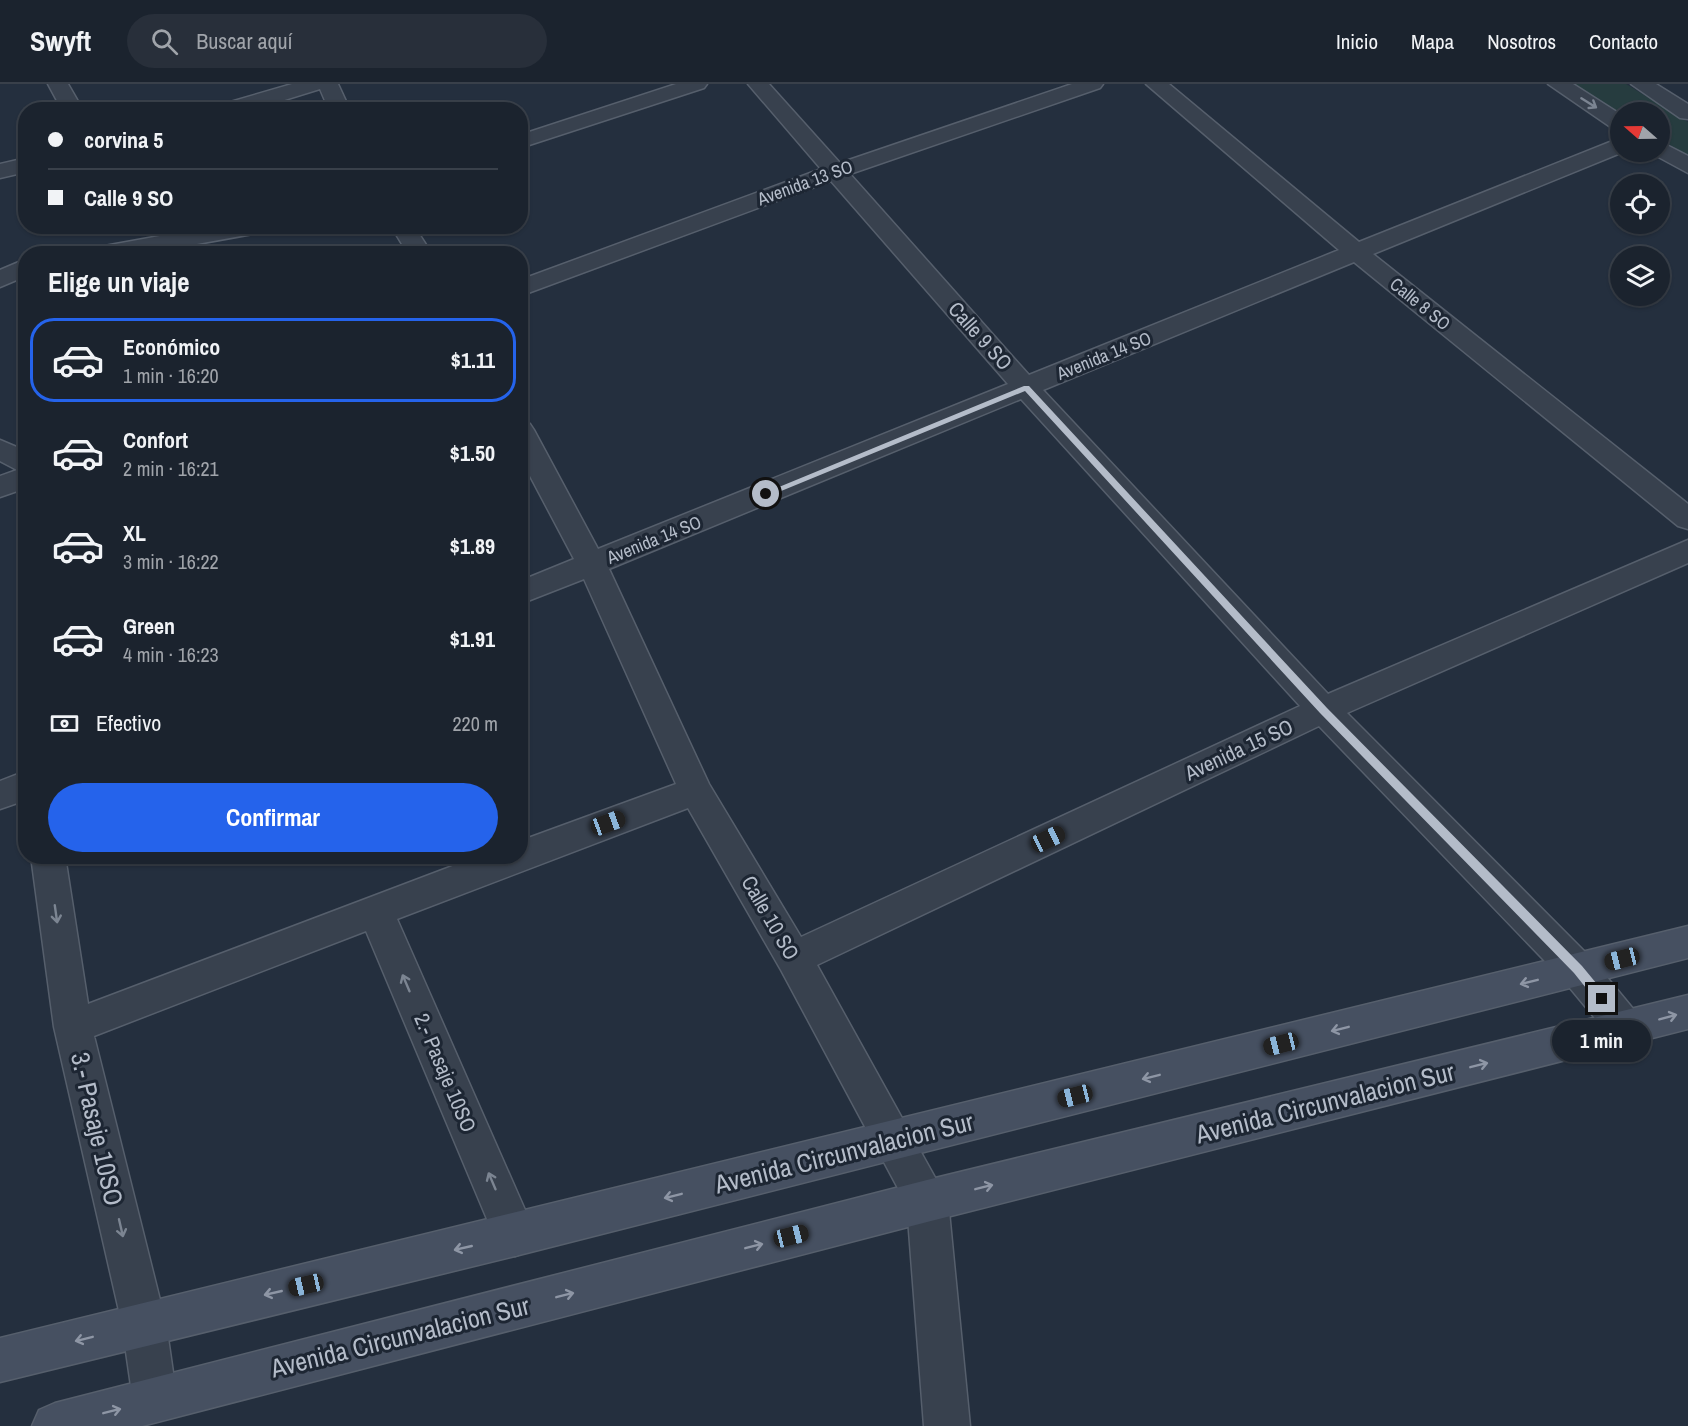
<!DOCTYPE html>
<html lang="es">
<head>
<meta charset="utf-8">
<style>
	body { margin:0; font-family:"Archivo Narrow",sans-serif; background:#282f3a; color:#f1f3f6; height:100vh; display:flex; flex-direction:column; font-size:22px; white-space:nowrap }
	* { box-sizing:border-box; margin:0 }
	p { font-size:20px; color:#a0a4aa }
	.icon { flex:none; width:33px; height:33px; fill:none; stroke:currentColor; stroke-width:2; stroke-linecap:round; stroke-linejoin:round }
	.map { position:relative; flex:1; overflow:hidden }
	.drawer { position:absolute; left:18px; top:162px; width:510px; height:618px; display:flex; flex-direction:column; background:#1b232e; border-radius:24px; box-shadow:0 2px 4px #0004,0 0 0 2px #39404a }
	.drawer>* { flex:none }
	.hud { position:absolute; left:18px; top:18px; width:510px; height:132px; border-radius:24px; box-shadow:0 2px 4px #0004,0 0 0 2px #39404a; display:grid; align-content:center; height:132px; padding:0 30px; background:#1b232e }
	.needle { width:39px; rotate:290deg }
	.controls { position:absolute; left:1610px; top:18px; display:grid; gap:12px }
	.controls a { display:grid; place-items:center; width:60px; height:60px; border-radius:50%; background:#1b232e; box-shadow:0 2px 4px #0004,0 0 0 2px #39404a; font-size:30px }
	.end { position:absolute; width:27px; height:27px; margin:-14px; border:8px solid #b4bcc9; background:#111; box-shadow:0 0 0 3px #111 }
	.from { border-radius:50% }
	.bubble { position:absolute; height:42px; border-radius:21px; background:#1b232e; box-shadow:0 2px 4px #0004,0 0 0 2px #39404a; font-size:20px; font-weight:800; line-height:42px; text-align:center }
	.car { position:absolute; width:18px; height:36px; margin:-18px -9px; border-radius:8px; box-shadow:0 0 4px 2px #0007; background:linear-gradient(#222 24%,#8ab4d8 0 40%,#222 0 76%,#8ab4d8 0 86%,#222 0) }
	.hud b { display:flex; align-items:center; gap:21px; height:57px; font-size:22px }
	.hud b+b { border-top:2px solid #39404a }
	.hud i { width:15px; height:15px; background:#f1f3f6 }
	ul { padding:0; list-style:none }
	li { display:flex; align-items:center; gap:18px; height:84px; margin:0 12px 9px; padding:0 18px; border:3px solid transparent; border-radius:24px }
	li div { flex:1 }
	li b { display:block; font-size:22px }
	li em { font-style:normal; font-weight:800 }
	li.active { border-color:#2563eb }
	li>.icon { width:54px; height:54px; stroke-width:1.5 }
	h2 { padding:0 30px; font-size:27px; line-height:72px }
	.pay { display:flex; align-items:center; gap:15px; height:66px; padding:0 30px; font-size:22px }
	.pay p { margin-inline-start:auto }
	.button { display:flex; gap:12px; margin-top:auto; padding:12px 30px }
	.button a { flex:1; height:69px; border-radius:36px; background:#2563eb; color:#fff; font-size:24px; font-weight:800; line-height:69px; text-align:center }
	header { display:flex; align-items:center; gap:36px; box-sizing:border-box; height:84px; padding:0 30px; background:#1b232e; border-bottom:2px solid #39404a }
	header strong { font-size:28px }
	nav { display:flex; gap:33px; margin-inline-start:auto; font-size:21px }
	.search { width:420px; height:54px; background:#282f3a; display:flex; align-items:center; gap:15px; box-sizing:border-box; padding:0 21px; border-radius:33px; color:#a0a4aa; font-size:22px }
	.map>svg:first-child { display:block }
	.green { fill:#263c3f }
	.lines { fill:none; stroke-linecap:round; stroke-linejoin:round }
	.minor-casing { stroke:#565f6c; stroke-width:3 }
	.secondary-casing { stroke:#565f6c; stroke-width:3 }
	.minor { fill:#38414e; fill-rule:evenodd }
	.secondary { fill:#465061; fill-rule:evenodd }
	.oneway { stroke:#7c8592 }
	.oneway2 { stroke:#8e96a5 }
	.route { fill:#b4bcc9 }
	.labels { text-anchor:middle; stroke-width:6; stroke-linejoin:round; paint-order:stroke }
	.far-street-label { font-size:18px; fill:#b4bcc9; stroke:#1d2633 }
	.street-label { font-size:21px; fill:#b4bcc9; stroke:#1d2633 }
	.near-street-label { font-size:26px; fill:#b4bcc9; stroke:#1d2633 }
</style>
</head>
<body>
<header>
<strong>Swyft</strong>
<div class="search"><svg class="icon" aria-label="search" viewBox="0 0 24 24"><circle cx="10" cy="10" r="6"/><path d="M15 15l6 6"/></svg>Buscar aquí</div>
<nav><a>Inicio</a><a>Mapa</a><a>Nosotros</a><a>Contacto</a></nav>
</header>
<div class="map">
<svg width="1688" height="1342" viewBox="0 0 1688 1342">
	<rect width="100%" height="100%" fill="#242f3e"/>
	<path class="green" d="M 1573,0 L 1626,0 L 1688,38 L 1688,72 L 1659,54 L 1659,28 L 1620,29 Z"/>
	<g class="lines">
		<g class="minor-casing">
			<path id="minor" d="M 48,0 L 68,0 L 83,26 L 62,26 Z
				M 292,0 L 338,0 L 350,26 L 329,26 L 320,5 L 252,26 L 218,26 L 220,21 Z
				M 676,0 L 707,0 L 704,4 L 520,64 L 520,51 Z
				M 748,0 L 769,0 L 840,79 L 1072,0 L 1103,0 L 1100,4 L 850,90 L 1029,291 L 1339,166 L 1146,0 L 1169,0 L 1359,158 L 1620,54 L 1620,68 L 1623,68 L 1373,170 L 1688,420 L 1688,445 L 1678,442 L 1354,178 L 1043,306 L 1328,610 L 1688,456 L 1688,479 L 1347,629 L 1591,874 L 1639,932 L 1645,944 L 1639,956 L 1626,962 L 1613,956 L 1565,898 L 1319,642 L 817,881 L 948,1117 L 970,1342 L 924,1342 L 907,1121 L 781,886 L 688,724 L 397,835 L 536,1151 L 530,1166 L 515,1172 L 500,1166 L 366,847 L 94,952 L 166,1240 L 177,1316 L 171,1332 L 155,1338 L 139,1332 L 133,1316 L 122,1240 L 54,943 L 31,772 L 65,772 L 88,920 L 479,772 L 520,772 L 520,757 L 676,700 L 584,495 L 520,520 L 520,497 L 574,475 L 520,373 L 520,337 L 530,340 L 534,346 L 598,465 L 1008,300 L 831,97 L 520,212 L 520,196 L 821,85 ZM 1021,315 L 1300,622 L 801,853 L 709,700 L 609,485 Z
				M 1548,0 L 1573,0 L 1620,30 L 1620,45 L 1612,44 Z
				M 1631,0 L 1656,0 L 1688,20 L 1688,35 L 1680,34 Z
				M 1659,57 L 1688,72 L 1688,89 L 1651,69 L 1659,68 Z
				M 26,74 L 26,88 L 0,94 L 0,80 Z
				M 215,142 L 269,142 L 266,147 L 258,149 L 142,170 L 87,170 L 91,165 L 99,163 Z
				M 391,142 L 414,142 L 432,170 L 408,170 Z
				M 26,175 L 26,192 L 0,203 L 0,186 Z
				M 0,356 L 26,367 L 26,404 L 0,413 L 0,392 L 17,386 L 0,377 Z
				M 26,687 L 26,716 L 0,725 L 0,697 Z"/>
		</g>
		<g class="secondary-casing">
			<path id="secondary" d="M 1688,842 L 1688,874 L 515,1172 L 0,1298 L 0,1254 Z
				M 1688,911 L 1688,945 L 927,1138 L 142,1342 L 32,1342 L 39,1326 L 55,1319 L 927,1096 Z"/>
		</g>
		<use href="#minor" class="minor"/>
		<use href="#secondary" class="secondary"/>
	</g>
	<defs><path id="oneway-shaft" d="M-6 0H5M1.5-3L5.5 0L1.5 3" fill="none" stroke-width="1.6" stroke-linecap="round" stroke-linejoin="round" transform="scale(1.5)"/></defs>
	<g class="oneway">
		<use href="#oneway-shaft" transform="translate(1589 19) rotate(32)"/>
		<use href="#oneway-shaft" transform="translate(56 830) rotate(82)"/>
		<use href="#oneway-shaft" transform="translate(406 899) rotate(-113)"/>
		<use href="#oneway-shaft" transform="translate(492 1097) rotate(-113)"/>
		<use href="#oneway-shaft" transform="translate(121 1144) rotate(77)"/>
	</g>
	<g class="oneway2">
		<use href="#oneway-shaft" transform="translate(1529 898) rotate(166)"/>
		<use href="#oneway-shaft" transform="translate(1668 933) rotate(-15)"/>
		<use href="#oneway-shaft" transform="translate(1340 945) rotate(166)"/>
		<use href="#oneway-shaft" transform="translate(1479 981) rotate(-14)"/>
		<use href="#oneway-shaft" transform="translate(1151 993) rotate(166)"/>
		<use href="#oneway-shaft" transform="translate(984 1103) rotate(-14)"/>
		<use href="#oneway-shaft" transform="translate(673 1112) rotate(166)"/>
		<use href="#oneway-shaft" transform="translate(754 1162) rotate(-14)"/>
		<use href="#oneway-shaft" transform="translate(463 1164) rotate(167)"/>
		<use href="#oneway-shaft" transform="translate(273 1209) rotate(167)"/>
		<use href="#oneway-shaft" transform="translate(565 1211) rotate(-14)"/>
		<use href="#oneway-shaft" transform="translate(84 1255) rotate(166)"/>
		<use href="#oneway-shaft" transform="translate(112 1327) rotate(-14)"/>
	</g>
	<path class="route" d="M 1024,302 L 1029,302 L 1327,624 L 1582,882 L 1606,911 L 1606,919 L 1598,919 L 1574,889 L 1320,629 L 1025,307 L 769,412 L 762,410 Z"/>
	<g class="labels">
		<g class="far-street-label">
			<text transform="translate(805 99) rotate(-20)" y="6">Avenida 13 SO</text>
			<text transform="translate(1420 220) rotate(39)" y="6">Calle 8 SO</text>
			<text transform="translate(1104 272) rotate(-22)" y="6">Avenida 14 SO</text>
			<text transform="translate(654 456) rotate(-22)" y="6">Avenida 14 SO</text>
		</g>
		<g class="street-label">
			<text transform="translate(980 252) rotate(48)" y="7">Calle 9 SO</text>
			<text transform="translate(1239 666) rotate(-25)" y="7">Avenida 15 SO</text>
			<text transform="translate(770 834) rotate(60)" y="7">Calle 10 SO</text>
			<text transform="translate(445 989) rotate(67)" y="7">2.- Pasaje 10SO</text>
		</g>
		<g class="near-street-label">
			<text transform="translate(1325 1019) rotate(-14)" y="9">Avenida Circunvalacion Sur</text>
			<text transform="translate(97 1045) rotate(77)" y="9">3.- Pasaje 10SO</text>
			<text transform="translate(844 1069) rotate(-14)" y="9">Avenida Circunvalacion Sur</text>
			<text transform="translate(400 1253) rotate(-14)" y="9">Avenida Circunvalacion Sur</text>
		</g>
	</g>
</svg>
<div class="controls">
<a><svg class="needle" viewBox="-14 -14 28 28"><path d="M0-13l5 13h-10z" fill="#e53935"/><path d="M0 13l5-13h-10z" fill="#a0a4aa"/></svg></a>
<a><svg class="icon" aria-label="locate" viewBox="0 0 24 24"><circle cx="12" cy="12" r="6"/><path d="M12 2v4M12 18v4M2 12h4M18 12h4"/></svg></a>
<a><svg class="icon" aria-label="layers" viewBox="0 0 24 24"><path d="M12 4l9 5-9 5-9-5zM3 14l9 5 9-5"/></svg></a>
</div>
<i class="end from" style="left:766px;top:410px"></i>
<i class="end" style="left:1602px;top:915px"></i>
<div class="bubble" style="left:1552px;top:936px;width:99px">1 min</div>
<i class="car" style="left:608px;top:739px;rotate:70deg"></i>
<i class="car" style="left:1048px;top:755px;rotate:65deg"></i>
<i class="car" style="left:1622px;top:875px;rotate:256deg"></i>
<i class="car" style="left:1281px;top:960px;rotate:256deg"></i>
<i class="car" style="left:1075px;top:1012px;rotate:256deg"></i>
<i class="car" style="left:791px;top:1152px;rotate:76deg"></i>
<i class="car" style="left:306px;top:1201px;rotate:257deg"></i>
<div class="hud">
<b><i class="from"></i>corvina 5</b>
<b><i></i>Calle 9 SO</b>
</div>
<section class="drawer">
<h2>Elige un viaje</h2>
<ul>
<li class="active"><svg class="icon" aria-label="car" viewBox="0 0 24 24"><path d="M5 17H2v-5l4-1 3-4h7l3 4 3 1v5h-3M9 17h6M6 11h13"/><circle cx="7" cy="17" r="2"/><circle cx="17" cy="17" r="2"/></svg><div><b>Económico</b><p>1 min · 16:20</p></div><em>$1.11</em></li>
<li><svg class="icon" aria-label="car" viewBox="0 0 24 24"><path d="M5 17H2v-5l4-1 3-4h7l3 4 3 1v5h-3M9 17h6M6 11h13"/><circle cx="7" cy="17" r="2"/><circle cx="17" cy="17" r="2"/></svg><div><b>Confort</b><p>2 min · 16:21</p></div><em>$1.50</em></li>
<li><svg class="icon" aria-label="car" viewBox="0 0 24 24"><path d="M5 17H2v-5l4-1 3-4h7l3 4 3 1v5h-3M9 17h6M6 11h13"/><circle cx="7" cy="17" r="2"/><circle cx="17" cy="17" r="2"/></svg><div><b>XL</b><p>3 min · 16:22</p></div><em>$1.89</em></li>
<li><svg class="icon" aria-label="car" viewBox="0 0 24 24"><path d="M5 17H2v-5l4-1 3-4h7l3 4 3 1v5h-3M9 17h6M6 11h13"/><circle cx="7" cy="17" r="2"/><circle cx="17" cy="17" r="2"/></svg><div><b>Green</b><p>4 min · 16:23</p></div><em>$1.91</em></li>
</ul>
<div class="pay"><svg class="icon" aria-label="cash" viewBox="0 0 24 24"><path d="M3 7h18v10H3z"/><circle cx="12" cy="12" r="2"/></svg>Efectivo<p>220 m</p></div>
<div class="button"><a>Confirmar</a></div>
</section>
</div>
</body>
</html>
